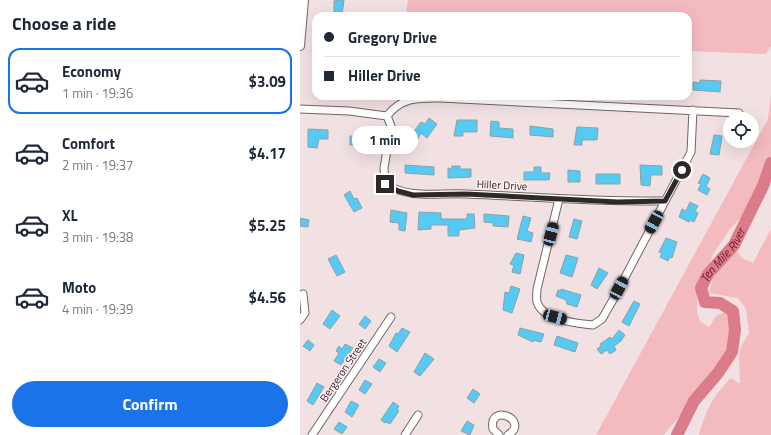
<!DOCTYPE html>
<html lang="en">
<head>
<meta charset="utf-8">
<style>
	body { margin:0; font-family:"Titillium Web",sans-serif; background:#f2f2f3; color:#1f2937; height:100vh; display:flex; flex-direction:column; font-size:15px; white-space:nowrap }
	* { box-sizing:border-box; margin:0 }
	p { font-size:13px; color:#747a83 }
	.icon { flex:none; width:22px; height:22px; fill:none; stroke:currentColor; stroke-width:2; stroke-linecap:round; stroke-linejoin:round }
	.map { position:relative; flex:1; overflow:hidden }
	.panel { display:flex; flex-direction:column; background:#fff; width:300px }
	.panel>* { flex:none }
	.top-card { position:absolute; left:12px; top:12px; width:380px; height:88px; border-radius:12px; box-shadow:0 4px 16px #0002; display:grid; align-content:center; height:88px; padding:0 12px; background:#fff }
	.fabs { position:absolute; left:423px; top:112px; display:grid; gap:8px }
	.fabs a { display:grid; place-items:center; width:36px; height:36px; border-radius:50%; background:#fff; box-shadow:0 4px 16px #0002; font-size:20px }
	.end { position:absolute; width:18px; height:18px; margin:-9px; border:5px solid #2f2829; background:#fff; box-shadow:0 0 0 2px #fff }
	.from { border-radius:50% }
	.bubble { position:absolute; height:28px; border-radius:14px; background:#fff; box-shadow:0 4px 16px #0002; font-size:13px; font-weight:700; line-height:28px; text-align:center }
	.car { position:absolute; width:12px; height:24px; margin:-12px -6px; border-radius:5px; box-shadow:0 0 3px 1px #0007; background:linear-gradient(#222 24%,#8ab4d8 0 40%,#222 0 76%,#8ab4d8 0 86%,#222 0) }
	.top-card b { display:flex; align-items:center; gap:14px; height:38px; font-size:15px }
	.top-card b+b { border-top:1px solid #e0e1e3 }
	.top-card i { width:10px; height:10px; background:#1f2937 }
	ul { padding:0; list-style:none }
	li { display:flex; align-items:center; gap:12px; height:66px; margin:0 8px 6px; padding:0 4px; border:2px solid transparent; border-radius:12px }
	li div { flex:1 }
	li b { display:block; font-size:15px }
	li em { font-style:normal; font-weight:700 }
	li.current { border-color:#1a73e8 }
	li>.icon { width:36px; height:36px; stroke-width:1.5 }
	h2 { padding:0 12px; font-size:18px; line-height:48px }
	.button { display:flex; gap:8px; margin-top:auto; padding:8px 12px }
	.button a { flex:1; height:46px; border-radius:24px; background:#1a73e8; color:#fff; font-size:16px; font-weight:700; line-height:46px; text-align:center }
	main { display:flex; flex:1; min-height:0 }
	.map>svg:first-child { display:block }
	.green { fill:#f3bac0 }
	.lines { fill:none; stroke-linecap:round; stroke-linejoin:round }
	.river { stroke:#db7c8a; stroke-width:12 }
	.building { fill:#55cbf3; stroke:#909fa5 }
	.minor-casing { stroke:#736466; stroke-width:9 }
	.major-casing { stroke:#736466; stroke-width:10 }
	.minor { stroke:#fff; stroke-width:7 }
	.major { stroke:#fff; stroke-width:8 }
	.route { stroke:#2f2829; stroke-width:5 }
	.labels { text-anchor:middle; stroke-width:3; stroke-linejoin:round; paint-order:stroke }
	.street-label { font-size:11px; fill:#2f2829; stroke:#fdeff1 }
	.water-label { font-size:12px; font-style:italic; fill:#6b152b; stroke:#fdeff1 }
</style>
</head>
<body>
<main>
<section class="panel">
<h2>Choose a ride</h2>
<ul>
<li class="current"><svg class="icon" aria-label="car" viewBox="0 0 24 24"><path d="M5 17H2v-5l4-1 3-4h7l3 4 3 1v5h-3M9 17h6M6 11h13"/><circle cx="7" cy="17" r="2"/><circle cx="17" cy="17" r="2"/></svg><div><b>Economy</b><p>1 min · 19:36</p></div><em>$3.09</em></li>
<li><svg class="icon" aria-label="car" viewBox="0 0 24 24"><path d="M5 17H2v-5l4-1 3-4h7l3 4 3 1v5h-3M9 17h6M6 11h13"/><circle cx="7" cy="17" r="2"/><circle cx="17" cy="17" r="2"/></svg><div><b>Comfort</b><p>2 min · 19:37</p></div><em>$4.17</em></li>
<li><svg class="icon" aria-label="car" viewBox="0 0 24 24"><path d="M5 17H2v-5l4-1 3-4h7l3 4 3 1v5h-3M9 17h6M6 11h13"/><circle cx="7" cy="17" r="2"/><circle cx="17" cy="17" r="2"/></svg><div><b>XL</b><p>3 min · 19:38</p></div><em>$5.25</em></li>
<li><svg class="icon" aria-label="car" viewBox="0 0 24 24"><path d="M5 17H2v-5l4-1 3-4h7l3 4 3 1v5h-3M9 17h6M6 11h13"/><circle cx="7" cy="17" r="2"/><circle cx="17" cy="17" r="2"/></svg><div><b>Moto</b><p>4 min · 19:39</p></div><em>$4.56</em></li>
</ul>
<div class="button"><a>Confirm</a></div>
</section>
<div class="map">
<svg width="471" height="435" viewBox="0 0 471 435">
	<rect width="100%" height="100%" fill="#f2e1e3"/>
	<path class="green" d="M 108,0 L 471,0 L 471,46 L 466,54 L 388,51 L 388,16 L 106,16 Z
		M 471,94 L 471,157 L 465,166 L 448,210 L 430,229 L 413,254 L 397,295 L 397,312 L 400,321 L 409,327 L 416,316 L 429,310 C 431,314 434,317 434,321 C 438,345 398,396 382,414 C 376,421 369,427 364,435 L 296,435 L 468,119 Z
		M 471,229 L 471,435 L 399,435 C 406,410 412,397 431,378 L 440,384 L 439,356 L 441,347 L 449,333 L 446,309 L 438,298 L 409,293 L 413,278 L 435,248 L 442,258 L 453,263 Z"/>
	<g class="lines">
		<path class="river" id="s1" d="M 377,435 L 394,401 L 418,373 L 432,352 L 435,330 L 433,311 L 420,303 L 405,302 L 401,288 L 408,274 L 434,245 L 463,186 L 471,163"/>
	</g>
	<path class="building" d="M 38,0 L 44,0 L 42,15 L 34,14 L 34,1 Z
		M 400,80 L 421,81 L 420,92 L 393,90 L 393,82 L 400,83 Z
		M 129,118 L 137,124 L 127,138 L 121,133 L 116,142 L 109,138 L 121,122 L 125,124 Z
		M 157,120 L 177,120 L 177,132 L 163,132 L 163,136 L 154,136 Z
		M 191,121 L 199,122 L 199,128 L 213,129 L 213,138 L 190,136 Z
		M 230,126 L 253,129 L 253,137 L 230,135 Z
		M 277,127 L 298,128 L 297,140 L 282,140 L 282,145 L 274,145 Z
		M 8,129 L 28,130 L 28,139 L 19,139 L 17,148 L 8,147 Z
		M 66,132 L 66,136 L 72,136 L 72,145 L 67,145 L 67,149 L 55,149 L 55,145 L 50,145 L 50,136 L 56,136 L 56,133 Z
		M 414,135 L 422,136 L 419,155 L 410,154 Z
		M 105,165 L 134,167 L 134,175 L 105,173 Z
		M 340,165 L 362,166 L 362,175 L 351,175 L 350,186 L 341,185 Z
		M 152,166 L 160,166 L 160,169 L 171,169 L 171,177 L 148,178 L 148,168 L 152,169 Z
		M 234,167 L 241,167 L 241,173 L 250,173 L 249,180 L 224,180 L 224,172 L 234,172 Z
		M 268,170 L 280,171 L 280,182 L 268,182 Z
		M 296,174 L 320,174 L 320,184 L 296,184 Z
		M 403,174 L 410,178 L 406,187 L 410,189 L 407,195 L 398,190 L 401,184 L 398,183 Z
		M 50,191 L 54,199 L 57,198 L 62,208 L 54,212 L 44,195 Z
		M 390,202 L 398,206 L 395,211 L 398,213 L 394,222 L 390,220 L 389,222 L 379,217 L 382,209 L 386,211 Z
		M 91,210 L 107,213 L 105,231 L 99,230 L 99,223 L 90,222 Z
		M 119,212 L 141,213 L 141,219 L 167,219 L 167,214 L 174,214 L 175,228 L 159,230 L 159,236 L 148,236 L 148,225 L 131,225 L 131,229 L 118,230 Z
		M 184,214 L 209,216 L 208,227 L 193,226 L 193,223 L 184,222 Z
		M 223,216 L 231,218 L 227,231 L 233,233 L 231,242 L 217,239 Z
		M 0,218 L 9,220 L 8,227 L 0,226 Z
		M 274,219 L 282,221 L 277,239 L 269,237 Z
		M 366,238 L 377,242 L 372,258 L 370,257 L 368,261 L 360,257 L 362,253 L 359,252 Z
		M 216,253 L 224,255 L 220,274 L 212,272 L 214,265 L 210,264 Z
		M 36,255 L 45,272 L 37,276 L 28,259 Z
		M 266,255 L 278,258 L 272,277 L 260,273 Z
		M 299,268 L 308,273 L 297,289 L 291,285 Z
		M 211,286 L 220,289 L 212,313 L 203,310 L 205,292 L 209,293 Z
		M 261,289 L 281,295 L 277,307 L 267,304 L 266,300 L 256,296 L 258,290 L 261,291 Z
		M 334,301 L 340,304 L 329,326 L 322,322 Z
		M 32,310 L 40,316 L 30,329 L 23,324 Z
		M 65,316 L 71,321 L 65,329 L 59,324 Z
		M 102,328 L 110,332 L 97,352 L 89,346 L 96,333 L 98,334 Z
		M 220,328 L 244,334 L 241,342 L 233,340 L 233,342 L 218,335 Z
		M 319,330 L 325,335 L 321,341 L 314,346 L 316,350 L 310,354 L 307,350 L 301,354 L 297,349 L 301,346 L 300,344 L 310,337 L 312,339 Z
		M 257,336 L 278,343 L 275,352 L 254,345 Z
		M 8,340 L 14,345 L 10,351 L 3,346 Z
		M 45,344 L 53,348 L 41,365 L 34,361 L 39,353 L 36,351 L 39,346 L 42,349 Z
		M 125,353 L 134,359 L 120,376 L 114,372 Z
		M 79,359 L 86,363 L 80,372 L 73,367 Z
		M 65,380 L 72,384 L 65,394 L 59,390 Z
		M 17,383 L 24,387 L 13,405 L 7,401 Z
		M 173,389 L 180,394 L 174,403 L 167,398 Z
		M 51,401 L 59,405 L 52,417 L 45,412 Z
		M 93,402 L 99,406 L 97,410 L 99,411 L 90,424 L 86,422 L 85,423 L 81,420 Z
		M 167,421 L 174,425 L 170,435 L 161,431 Z
		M 39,422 L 47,427 L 42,434 L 34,429 Z"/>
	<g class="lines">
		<g class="minor-casing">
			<path id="minor" d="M 0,109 L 49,111 L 87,116 C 102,97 117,98 140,98 L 439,113
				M 87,116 L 91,126 L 84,168 L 85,184 C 112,200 139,192 168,194 C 234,197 300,202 365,201
				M 259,199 L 237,289 C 237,293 236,298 237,302 C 243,321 277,323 293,325 L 302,319 L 314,298 L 391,152 L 393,110
				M 0,320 L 5,313 L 3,294
				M 12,435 L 91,317
				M 105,435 L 118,415
				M 199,435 L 193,429 C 188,402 231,420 208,435"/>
		</g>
		<g class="major-casing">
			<path id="major" d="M 0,46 L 4,0"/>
		</g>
		<use href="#minor" class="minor"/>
		<use href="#major" class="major"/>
	</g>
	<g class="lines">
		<path class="route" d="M 85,184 L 98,191 L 113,195 L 166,194 L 318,202 L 365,201 L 382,170"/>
	</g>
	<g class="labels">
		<g class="street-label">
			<text transform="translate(202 185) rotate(3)" y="4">Hiller Drive</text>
			<text transform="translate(43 370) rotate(-56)" y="4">Bergeron Street</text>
		</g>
		<g class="water-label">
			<text dy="4" stroke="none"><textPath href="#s1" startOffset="226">Ten Mile River</textPath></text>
		</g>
	</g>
</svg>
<div class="fabs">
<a><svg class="icon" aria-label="locate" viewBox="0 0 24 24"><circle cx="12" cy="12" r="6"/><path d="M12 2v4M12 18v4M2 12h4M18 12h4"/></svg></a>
</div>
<i class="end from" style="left:382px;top:170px"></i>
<i class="end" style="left:85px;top:184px"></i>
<div class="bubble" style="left:52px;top:126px;width:66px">1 min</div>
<i class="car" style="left:354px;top:222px;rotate:209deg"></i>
<i class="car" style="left:251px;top:234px;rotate:15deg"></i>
<i class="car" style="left:319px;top:288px;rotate:28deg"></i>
<i class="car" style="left:255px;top:317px;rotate:105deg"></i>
<div class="top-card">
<b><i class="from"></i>Gregory Drive</b>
<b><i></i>Hiller Drive</b>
</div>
</div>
</main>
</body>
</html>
